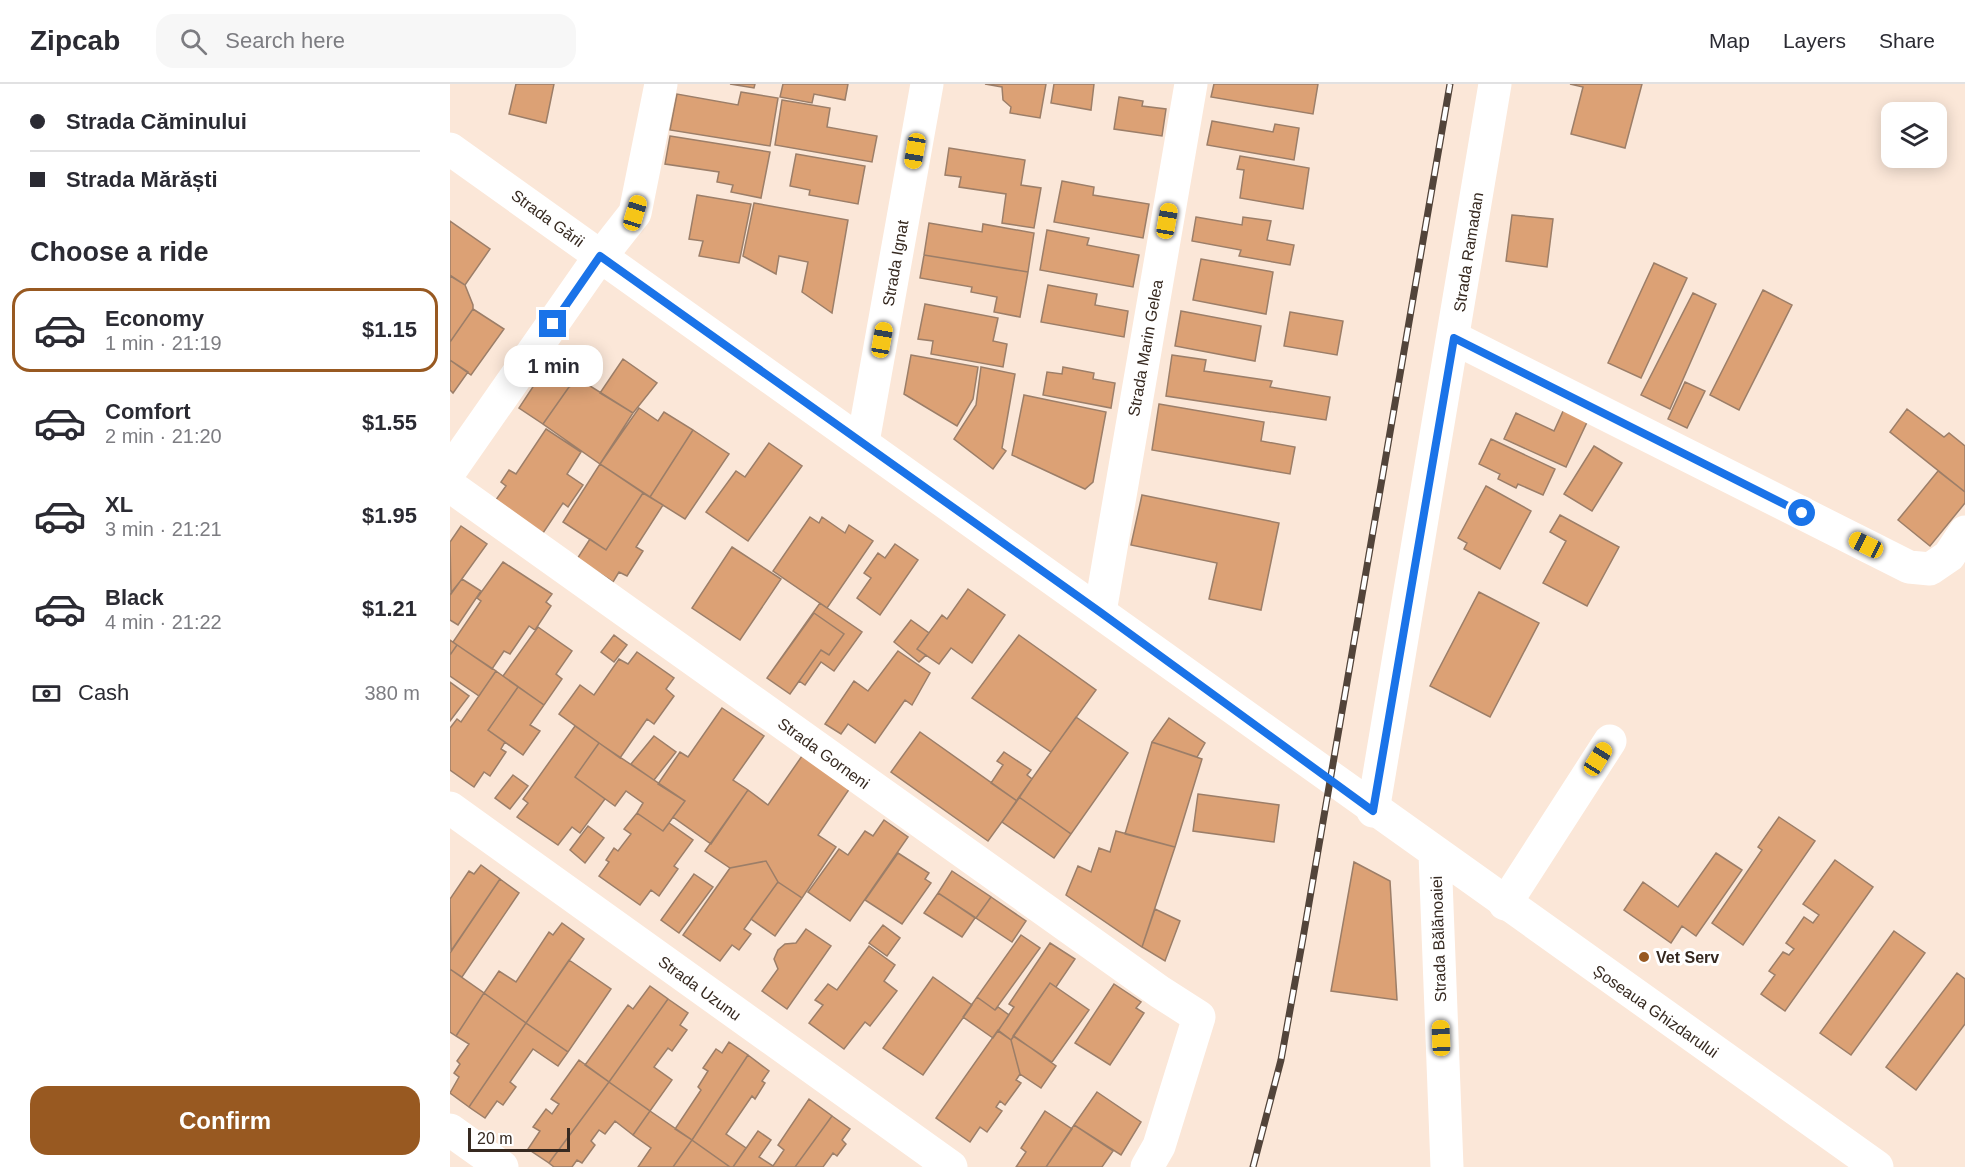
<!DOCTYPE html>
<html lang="en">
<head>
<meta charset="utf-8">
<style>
	body { margin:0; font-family:Helvetica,sans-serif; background:#f7f7f7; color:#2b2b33; height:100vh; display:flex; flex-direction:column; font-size:22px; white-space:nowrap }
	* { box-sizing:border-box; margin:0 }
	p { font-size:20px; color:#7c7c81 }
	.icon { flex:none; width:33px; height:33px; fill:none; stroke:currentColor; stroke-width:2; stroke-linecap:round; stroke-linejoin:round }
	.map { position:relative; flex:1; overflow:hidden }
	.drawer { display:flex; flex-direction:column; background:#fff; width:450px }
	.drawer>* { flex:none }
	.hud { display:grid; align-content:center; height:132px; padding:0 30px; background:#fff }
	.fabs { position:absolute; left:1431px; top:18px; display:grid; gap:12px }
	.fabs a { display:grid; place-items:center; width:66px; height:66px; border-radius:12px; background:#fff; box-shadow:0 3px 15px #0003; font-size:30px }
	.scale { position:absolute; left:18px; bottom:15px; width:102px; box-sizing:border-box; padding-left:6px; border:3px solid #362920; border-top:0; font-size:16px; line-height:21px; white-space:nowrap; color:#362920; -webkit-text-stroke:4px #fff; paint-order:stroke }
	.end { position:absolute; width:27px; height:27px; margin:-14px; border:8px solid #1a73e8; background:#fff; box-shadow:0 0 0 3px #fff }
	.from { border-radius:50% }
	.bubble { position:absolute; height:42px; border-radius:18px; background:#fff; box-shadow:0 3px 15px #0003; font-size:20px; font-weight:700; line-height:42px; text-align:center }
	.car { position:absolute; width:18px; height:36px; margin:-18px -9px; border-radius:8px; box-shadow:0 0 4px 2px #0007; background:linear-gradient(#f5c518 24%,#345 0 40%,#f5c518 0 76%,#345 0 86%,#f5c518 0) }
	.hud b { display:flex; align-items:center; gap:21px; height:57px; font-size:22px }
	.hud b+b { border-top:2px solid #e1e1e2 }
	.hud i { width:15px; height:15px; background:#2b2b33 }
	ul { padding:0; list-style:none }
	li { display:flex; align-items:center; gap:18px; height:84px; margin:0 12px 9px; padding:0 18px; border:3px solid transparent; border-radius:18px }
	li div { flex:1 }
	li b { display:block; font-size:22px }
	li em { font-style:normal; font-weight:700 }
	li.current { border-color:#985921 }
	li>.icon { width:54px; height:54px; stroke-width:1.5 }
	h2 { padding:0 30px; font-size:27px; line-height:72px }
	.pay { display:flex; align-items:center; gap:15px; height:66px; padding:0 30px; font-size:22px }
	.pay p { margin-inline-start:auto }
	.action { display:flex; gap:12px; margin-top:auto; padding:12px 30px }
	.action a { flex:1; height:69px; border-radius:18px; background:#985921; color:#fff; font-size:24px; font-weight:700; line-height:69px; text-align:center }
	header { display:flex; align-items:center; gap:36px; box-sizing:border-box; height:84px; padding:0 30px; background:#fff; border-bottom:2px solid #e1e1e2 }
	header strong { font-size:28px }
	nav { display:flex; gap:33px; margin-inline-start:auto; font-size:21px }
	.search { width:420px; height:54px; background:#f7f7f7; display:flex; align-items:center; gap:15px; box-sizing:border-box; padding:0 21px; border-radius:18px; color:#7c7c81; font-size:22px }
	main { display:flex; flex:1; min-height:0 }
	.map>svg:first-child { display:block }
	.building { fill:#dca175; stroke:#9c7e68; stroke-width:1.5 }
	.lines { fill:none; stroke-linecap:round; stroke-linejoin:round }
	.minor { stroke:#fff; stroke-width:33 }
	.major { stroke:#fff; stroke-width:33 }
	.rail-casing { stroke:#52443a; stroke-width:7 }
	.rail { stroke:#fff; stroke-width:4.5; stroke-dasharray:14; stroke-linecap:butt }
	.route { stroke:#1a73e8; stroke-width:8 }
	.poi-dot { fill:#985921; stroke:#fff; stroke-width:2 }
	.labels { text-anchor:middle; stroke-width:6; stroke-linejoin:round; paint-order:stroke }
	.street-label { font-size:16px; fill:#362920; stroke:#fff }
	.poi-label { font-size:16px; font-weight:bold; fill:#362920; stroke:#fff; text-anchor:start }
</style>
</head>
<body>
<header>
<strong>Zipcab</strong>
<div class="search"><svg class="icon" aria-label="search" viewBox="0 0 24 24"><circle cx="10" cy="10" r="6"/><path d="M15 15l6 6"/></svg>Search here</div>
<nav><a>Map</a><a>Layers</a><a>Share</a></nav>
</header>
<main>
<section class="drawer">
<div class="hud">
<b><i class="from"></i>Strada Căminului</b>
<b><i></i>Strada Mărăști</b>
</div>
<h2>Choose a ride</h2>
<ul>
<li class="current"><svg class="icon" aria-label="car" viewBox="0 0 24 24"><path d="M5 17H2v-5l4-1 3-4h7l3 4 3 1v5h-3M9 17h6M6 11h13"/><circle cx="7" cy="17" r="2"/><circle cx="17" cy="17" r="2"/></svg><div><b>Economy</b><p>1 min · 21:19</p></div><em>$1.15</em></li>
<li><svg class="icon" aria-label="car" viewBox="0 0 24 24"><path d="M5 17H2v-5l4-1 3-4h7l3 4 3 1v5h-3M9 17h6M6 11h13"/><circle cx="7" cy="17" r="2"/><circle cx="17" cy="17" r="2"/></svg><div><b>Comfort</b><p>2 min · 21:20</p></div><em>$1.55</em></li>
<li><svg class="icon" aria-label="car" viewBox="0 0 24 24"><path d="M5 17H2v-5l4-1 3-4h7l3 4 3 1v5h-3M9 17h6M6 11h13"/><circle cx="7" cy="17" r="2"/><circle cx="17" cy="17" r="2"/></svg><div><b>XL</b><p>3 min · 21:21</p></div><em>$1.95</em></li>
<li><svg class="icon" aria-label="car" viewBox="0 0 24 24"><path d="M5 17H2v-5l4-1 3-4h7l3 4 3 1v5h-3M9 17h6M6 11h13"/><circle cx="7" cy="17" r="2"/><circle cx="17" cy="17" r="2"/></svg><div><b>Black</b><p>4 min · 21:22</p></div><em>$1.21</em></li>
</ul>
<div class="pay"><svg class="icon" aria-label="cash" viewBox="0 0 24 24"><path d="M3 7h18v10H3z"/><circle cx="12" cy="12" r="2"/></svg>Cash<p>380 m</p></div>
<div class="action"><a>Confirm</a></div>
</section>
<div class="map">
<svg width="1515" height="1083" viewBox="0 0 1515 1083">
	<rect width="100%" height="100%" fill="#fbe7d8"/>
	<path class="building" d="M 66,0 L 104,0 L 96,39 L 59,30 Z
		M 280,0 L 305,0 L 304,4 Z
		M 333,0 L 398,0 L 395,16 L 364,10 L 362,19 L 330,13 Z
		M 535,0 L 596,0 L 590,34 L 560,29 L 561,23 L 553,16 L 552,3 Z
		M 604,0 L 644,0 L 641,26 L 601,19 Z
		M 764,0 L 868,0 L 863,30 L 761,13 Z
		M 1120,0 L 1192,0 L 1175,64 L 1121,50 L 1133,3 Z
		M 291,8 L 328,14 L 320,62 L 220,46 L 227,10 L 288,21 Z
		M 669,13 L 693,17 L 692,22 L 716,25 L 712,52 L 664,45 Z
		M 332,16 L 380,24 L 377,43 L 427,52 L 422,78 L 325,61 Z
		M 762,37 L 823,48 L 825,40 L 849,44 L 844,76 L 757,61 Z
		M 220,52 L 320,68 L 311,114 L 281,108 L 283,101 L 267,98 L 269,88 L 215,80 Z
		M 499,64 L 575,76 L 571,101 L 591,104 L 584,144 L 552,139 L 556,110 L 509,103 L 511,93 L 495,91 Z
		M 346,70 L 415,82 L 408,120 L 359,111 L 360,106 L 340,102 Z
		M 790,72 L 859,84 L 853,125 L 790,114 L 794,86 L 787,85 Z
		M 612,97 L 644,103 L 643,111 L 699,120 L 693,154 L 604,138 Z
		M 247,111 L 301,120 L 289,179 L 249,172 L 253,157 L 239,155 Z
		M 304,119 L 398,136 L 382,229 L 352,208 L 358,178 L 329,172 L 326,190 L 293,172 Z
		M 1062,131 L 1103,135 L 1097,183 L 1056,177 Z
		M 746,133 L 792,141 L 793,133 L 821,137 L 817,156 L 844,161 L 840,181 L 789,172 L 791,166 L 742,157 Z
		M 0,137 L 40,165 L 15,201 L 0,192 Z
		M 479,139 L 532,148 L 533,140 L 584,149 L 578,188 L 474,171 Z
		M 597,146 L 639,154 L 637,161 L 689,171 L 683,203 L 590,186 Z
		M 474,171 L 578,188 L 570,233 L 544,228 L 547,213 L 521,208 L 522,203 L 470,194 Z
		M 751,175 L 823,188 L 816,230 L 743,216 Z
		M 1204,179 L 1237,194 L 1191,294 L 1158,279 Z
		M 0,191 L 15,201 L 23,221 L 23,225 L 0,258 Z
		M 598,201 L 647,210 L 645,221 L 678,227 L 674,253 L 591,238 Z
		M 1313,206 L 1342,221 L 1289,326 L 1260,311 Z
		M 1243,209 L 1266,220 L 1220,325 L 1191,311 Z
		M 475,220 L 548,234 L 543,257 L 557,260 L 553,283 L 481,270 L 483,257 L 468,255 Z
		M 23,225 L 54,245 L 21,291 L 0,276 L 0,258 Z
		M 731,227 L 811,242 L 805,277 L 725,262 Z
		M 840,228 L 893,237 L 887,271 L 834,262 Z
		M 461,271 L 528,283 L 523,315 L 507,342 L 454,310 Z
		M 722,271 L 756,276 L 754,287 L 822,297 L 820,303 L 880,313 L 876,336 L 716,312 Z
		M 173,275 L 207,299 L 183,329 L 150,309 Z
		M 0,276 L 18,288 L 3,309 L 0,306 Z
		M 531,283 L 565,290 L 552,364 L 556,367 L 543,385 L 504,355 L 526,321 Z
		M 613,283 L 644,289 L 643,295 L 665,299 L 661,324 L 593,311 L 597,288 L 612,290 Z
		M 94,286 L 119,303 L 93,340 L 69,324 Z
		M 1235,298 L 1255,307 L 1237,344 L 1218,335 Z
		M 128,299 L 137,300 L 183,329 L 150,380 L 93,340 L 119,303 Z
		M 574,311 L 656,328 L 643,398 L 635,405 L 562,371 Z
		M 709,320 L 814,338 L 811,357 L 845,363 L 840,390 L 702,366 Z
		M 189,324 L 208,337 L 214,328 L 243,346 L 200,413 L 150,380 Z
		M 1114,325 L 1138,336 L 1116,383 L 1054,355 L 1066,329 L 1104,347 Z
		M 1457,325 L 1494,353 L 1499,349 L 1515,362 L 1515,408 L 1440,348 Z
		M 96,345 L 131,368 L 117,390 L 133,401 L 118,423 L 113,419 L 93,449 L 45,417 L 56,402 L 51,398 L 59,386 L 66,390 Z
		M 243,346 L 279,370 L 235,435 L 200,413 Z
		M 1041,355 L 1105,385 L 1093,411 L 1068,400 L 1066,404 L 1048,395 L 1050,390 L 1029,380 Z
		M 319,359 L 352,382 L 298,457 L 256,428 L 286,387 L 295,393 Z
		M 1144,362 L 1172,379 L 1142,427 L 1114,410 Z
		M 150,380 L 193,409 L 156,466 L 113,438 Z
		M 1488,387 L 1515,408 L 1515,419 L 1480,462 L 1448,436 Z
		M 1036,402 L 1081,427 L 1050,485 L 1014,465 L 1017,459 L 1008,454 Z
		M 193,409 L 213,421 L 186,463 L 193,467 L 177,492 L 169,488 L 163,498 L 127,475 L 140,455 L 156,466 Z
		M 692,411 L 829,439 L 811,526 L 759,515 L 767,479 L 681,461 Z
		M 1110,431 L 1169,463 L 1137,522 L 1093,499 L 1116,457 L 1100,448 Z
		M 360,433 L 369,439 L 372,433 L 395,449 L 399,441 L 423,457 L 377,524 L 323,487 Z
		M 11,442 L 37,460 L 1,510 L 0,458 Z
		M 445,460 L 468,476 L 430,531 L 407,514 L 421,494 L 414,489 L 428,469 L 435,474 Z
		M 282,463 L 331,495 L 290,556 L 242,524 Z
		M 53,478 L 102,510 L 96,518 L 101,522 L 85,546 L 79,542 L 60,570 L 54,567 L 42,585 L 3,558 L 31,517 L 27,514 Z
		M 12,495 L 31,507 L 8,541 L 0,536 L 0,510 Z
		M 518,505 L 555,531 L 522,579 L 501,564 L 489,580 L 467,565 L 492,531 L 497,535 Z
		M 1029,508 L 1089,539 L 1040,633 L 980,602 Z
		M 370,519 L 412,548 L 384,587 L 371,578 L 355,601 L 349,597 L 340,610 L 317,594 Z
		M 364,529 L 394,550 L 379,571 L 371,566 L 340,610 L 317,594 Z
		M 461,536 L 479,549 L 467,565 L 476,571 L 469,578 L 444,558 Z
		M 88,543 L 122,567 L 106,590 L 112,595 L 94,621 L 53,592 Z
		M 164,551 L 177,561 L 164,578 L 151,568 Z
		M 569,551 L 646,606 L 601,668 L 522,614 Z
		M 0,556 L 7,561 L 0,571 Z
		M 7,561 L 46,587 L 29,612 L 0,592 L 0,571 Z
		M 448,567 L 480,589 L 462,621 L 455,616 L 425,659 L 398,640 L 391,650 L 375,640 L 404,597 L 418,607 Z
		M 187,568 L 224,594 L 216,605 L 224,612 L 204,640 L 197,635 L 170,674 L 109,630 L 130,601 L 144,611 L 169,575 L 178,580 Z
		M 46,587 L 68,603 L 38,646 L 55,658 L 51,665 L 56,668 L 40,692 L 34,688 L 24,703 L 0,686 L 0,644 L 7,635 L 11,638 Z
		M 0,598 L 19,612 L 0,637 Z
		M 68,603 L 94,621 L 80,641 L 90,647 L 73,671 L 38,646 Z
		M 272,624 L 314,652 L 283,696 L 298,706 L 261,760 L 223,733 L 235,717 L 208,700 L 230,668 L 238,673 Z
		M 626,633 L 678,669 L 621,750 L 569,713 Z
		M 719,634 L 755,659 L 747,673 L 702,658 Z
		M 125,642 L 149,659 L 125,693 L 155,715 L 130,749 L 122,743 L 108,761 L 67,733 L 78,719 L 73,715 Z
		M 470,648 L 567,717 L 538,757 L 441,688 Z
		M 204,652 L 226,668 L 204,696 L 181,680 Z
		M 702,658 L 752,675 L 725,763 L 675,750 Z
		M 149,659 L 235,717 L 213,747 L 187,729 L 193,719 L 176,707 L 165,722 L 125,693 Z
		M 554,668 L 581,686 L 577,691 L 582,695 L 567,717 L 541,699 L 553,681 L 547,677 Z
		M 352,672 L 400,704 L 368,751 L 386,763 L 352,814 L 328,798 L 316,777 L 280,784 L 255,767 L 298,706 L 318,721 Z
		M 63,691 L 78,702 L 60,725 L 45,714 Z
		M 748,710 L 829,721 L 824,758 L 743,747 Z
		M 569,713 L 621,750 L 604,774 L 552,738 Z
		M 187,729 L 213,747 L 219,739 L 243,756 L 224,782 L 228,785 L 209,812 L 201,806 L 190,821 L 149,792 L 159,778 L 156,776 L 164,764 L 168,767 L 181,750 L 174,745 Z
		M 1329,733 L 1365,757 L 1293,861 L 1262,839 L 1312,766 L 1308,763 Z
		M 434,736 L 458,753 L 400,837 L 358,808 L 389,765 L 398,771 L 415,747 L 423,752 Z
		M 138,742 L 154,754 L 135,779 L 120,766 Z
		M 666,747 L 725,763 L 692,863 L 616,811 L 628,782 L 641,788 L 649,764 L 660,768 Z
		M 448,769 L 479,789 L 475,795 L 481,799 L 452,840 L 415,816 Z
		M 1266,769 L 1292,786 L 1246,852 L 1232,842 L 1221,859 L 1174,826 L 1193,798 L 1228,823 Z
		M 1385,776 L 1423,803 L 1335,927 L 1311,910 L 1325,891 L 1319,887 L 1333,868 L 1339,871 L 1344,865 L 1336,859 L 1354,833 L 1363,839 L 1369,831 L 1353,820 Z
		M 316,777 L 328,798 L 294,845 L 301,850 L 289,866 L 282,861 L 270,877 L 233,851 L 280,784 Z
		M 904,778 L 940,797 L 947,916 L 881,907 Z
		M 31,781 L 50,795 L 1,867 L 0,815 L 19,787 L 24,790 Z
		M 502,787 L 541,813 L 526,834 L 488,809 Z
		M 244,790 L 263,803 L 229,849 L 211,836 Z
		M 50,795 L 69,809 L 12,893 L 0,885 L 0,869 Z
		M 328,798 L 352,814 L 325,852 L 301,835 Z
		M 488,809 L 525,834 L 512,853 L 474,829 Z
		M 541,813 L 576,837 L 562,858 L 526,834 Z
		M 705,825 L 730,837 L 715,877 L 692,863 Z
		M 112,839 L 134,855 L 76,939 L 34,909 L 49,887 L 66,898 L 99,848 L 103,851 Z
		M 433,841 L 450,854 L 437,872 L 419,859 Z
		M 356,845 L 381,862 L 337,925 L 312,907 L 328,885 L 324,875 L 328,866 L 335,860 L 346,859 Z
		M 1444,847 L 1475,869 L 1401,971 L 1370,949 Z
		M 571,851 L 590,864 L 545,926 L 527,913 Z
		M 600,859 L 625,875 L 606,903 L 600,899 L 561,956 L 548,947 L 564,923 L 559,920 Z
		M 419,862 L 445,881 L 434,897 L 447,907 L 420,942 L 415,938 L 394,965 L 359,939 L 373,921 L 365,916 L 378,900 L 387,906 Z
		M 119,876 L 161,905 L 118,968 L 76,939 Z
		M 0,885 L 34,909 L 6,952 L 0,948 Z
		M 1507,889 L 1515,895 L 1515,940 L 1466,1006 L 1436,983 Z
		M 483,893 L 522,921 L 473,991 L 433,964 Z
		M 600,899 L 639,926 L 602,978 L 563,952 Z
		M 664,900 L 691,918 L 686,924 L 694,929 L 660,981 L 625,959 Z
		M 200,902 L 218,915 L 159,998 L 135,981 L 178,921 L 183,925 Z
		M 34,909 L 76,939 L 19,1023 L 0,1009 L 9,993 L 4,989 L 10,980 L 7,977 L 19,960 L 6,952 Z
		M 527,913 L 545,926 L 548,923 L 559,931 L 543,954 L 513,933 Z
		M 218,915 L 238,929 L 230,941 L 237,946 L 222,967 L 218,964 L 204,983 L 222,996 L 200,1027 L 159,998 Z
		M 76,939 L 118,968 L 108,982 L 83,965 L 60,998 L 66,1003 L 53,1021 L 47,1017 L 35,1034 L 19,1023 Z
		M 548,946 L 561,956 L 570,990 L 566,996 L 571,999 L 555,1021 L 550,1017 L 546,1023 L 552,1027 L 537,1048 L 530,1043 L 520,1058 L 486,1034 Z
		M 564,952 L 606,982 L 591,1004 L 570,990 L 561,956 Z
		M 279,958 L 298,971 L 242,1056 L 225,1045 L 251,1006 L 248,1003 L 258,987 L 253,984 L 266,965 L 272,969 Z
		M 298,971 L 319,987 L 312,997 L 315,999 L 305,1015 L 302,1012 L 276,1050 L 296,1064 L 283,1083 L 280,1083 L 242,1056 Z
		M 129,976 L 159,998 L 99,1079 L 78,1065 L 90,1047 L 83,1043 L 96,1025 L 102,1030 L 109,1020 L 101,1015 Z
		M 159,998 L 200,1027 L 183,1051 L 165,1037 L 155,1050 L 149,1046 L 141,1057 L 145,1061 L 132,1079 L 127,1076 L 122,1083 L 104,1083 L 99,1079 Z
		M 647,1008 L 691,1038 L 671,1071 L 624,1041 Z
		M 359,1015 L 382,1032 L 345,1083 L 283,1083 L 308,1047 L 321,1056 L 309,1073 L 323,1082 L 334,1066 L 328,1061 Z
		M 200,1027 L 242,1056 L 223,1083 L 188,1083 L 201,1064 L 183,1051 Z
		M 595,1027 L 622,1045 L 596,1083 L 566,1083 L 576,1068 L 571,1064 Z
		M 382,1032 L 400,1045 L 392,1056 L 396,1060 L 387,1072 L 383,1069 L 373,1083 L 345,1083 Z
		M 624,1041 L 663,1067 L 652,1083 L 596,1083 Z
		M 242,1056 L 280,1083 L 223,1083 Z"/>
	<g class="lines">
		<path class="minor" d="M 1004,254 L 1459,483 L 1480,485 L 1499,472 L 1515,448
			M 413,358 L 477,0
			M 0,387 L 141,185 L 185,129 L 211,0
			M 0,402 L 710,908 L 749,933 L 709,1062 L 697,1083
			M 650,528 L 741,0
			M 0,724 L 501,1083
			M 923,727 L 1045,0
			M 1055,820 L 1160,657
			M 0,1046 L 52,1083"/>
		<path class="major" d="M 0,65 C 477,402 950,746 1427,1083
			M 985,770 L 997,1083"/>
		<g class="rail-casing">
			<path id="rail" d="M 803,1083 L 831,976 L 853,854 L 1000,0"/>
		</g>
		<use href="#rail" class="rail"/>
	</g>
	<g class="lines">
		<path class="route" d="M 103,240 L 150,172 L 650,528 L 923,727 L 1004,254 L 1352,429"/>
	</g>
	<circle class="poi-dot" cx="1194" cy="873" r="6"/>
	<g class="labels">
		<g class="street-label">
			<text transform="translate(98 134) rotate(36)" y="6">Strada Gării</text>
			<text transform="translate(1018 168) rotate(-81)" y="6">Strada Ramadan</text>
			<text transform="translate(445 179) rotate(-80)" y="6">Strada Ignat</text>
			<text transform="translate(695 264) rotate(-80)" y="6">Strada Marin Gelea</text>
			<text transform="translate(374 669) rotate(36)" y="6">Strada Gorneni</text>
			<text transform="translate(988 855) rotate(-92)" y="6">Strada Bălănoaiei</text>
			<text transform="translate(250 904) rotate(36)" y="6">Strada Uzunu</text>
			<text transform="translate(1206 927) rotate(35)" y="6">Șoseaua Ghizdarului</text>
		</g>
		<g class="poi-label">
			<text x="1206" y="879">Vet Serv</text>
		</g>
	</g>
</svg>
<div class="fabs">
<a><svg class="icon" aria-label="layers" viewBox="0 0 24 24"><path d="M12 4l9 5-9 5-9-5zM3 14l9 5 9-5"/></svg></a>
</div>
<div class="scale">20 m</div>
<i class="end from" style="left:1352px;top:429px"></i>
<i class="end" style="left:103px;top:240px"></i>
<div class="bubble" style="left:54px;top:261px;width:99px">1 min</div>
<i class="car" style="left:465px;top:67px;rotate:190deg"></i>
<i class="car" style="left:185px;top:129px;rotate:17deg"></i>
<i class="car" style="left:717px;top:137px;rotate:10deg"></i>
<i class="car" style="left:432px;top:256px;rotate:10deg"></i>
<i class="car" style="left:1416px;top:461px;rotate:296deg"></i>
<i class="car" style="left:1148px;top:675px;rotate:32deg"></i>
<i class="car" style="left:991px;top:954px;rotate:358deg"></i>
</div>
</main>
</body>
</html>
